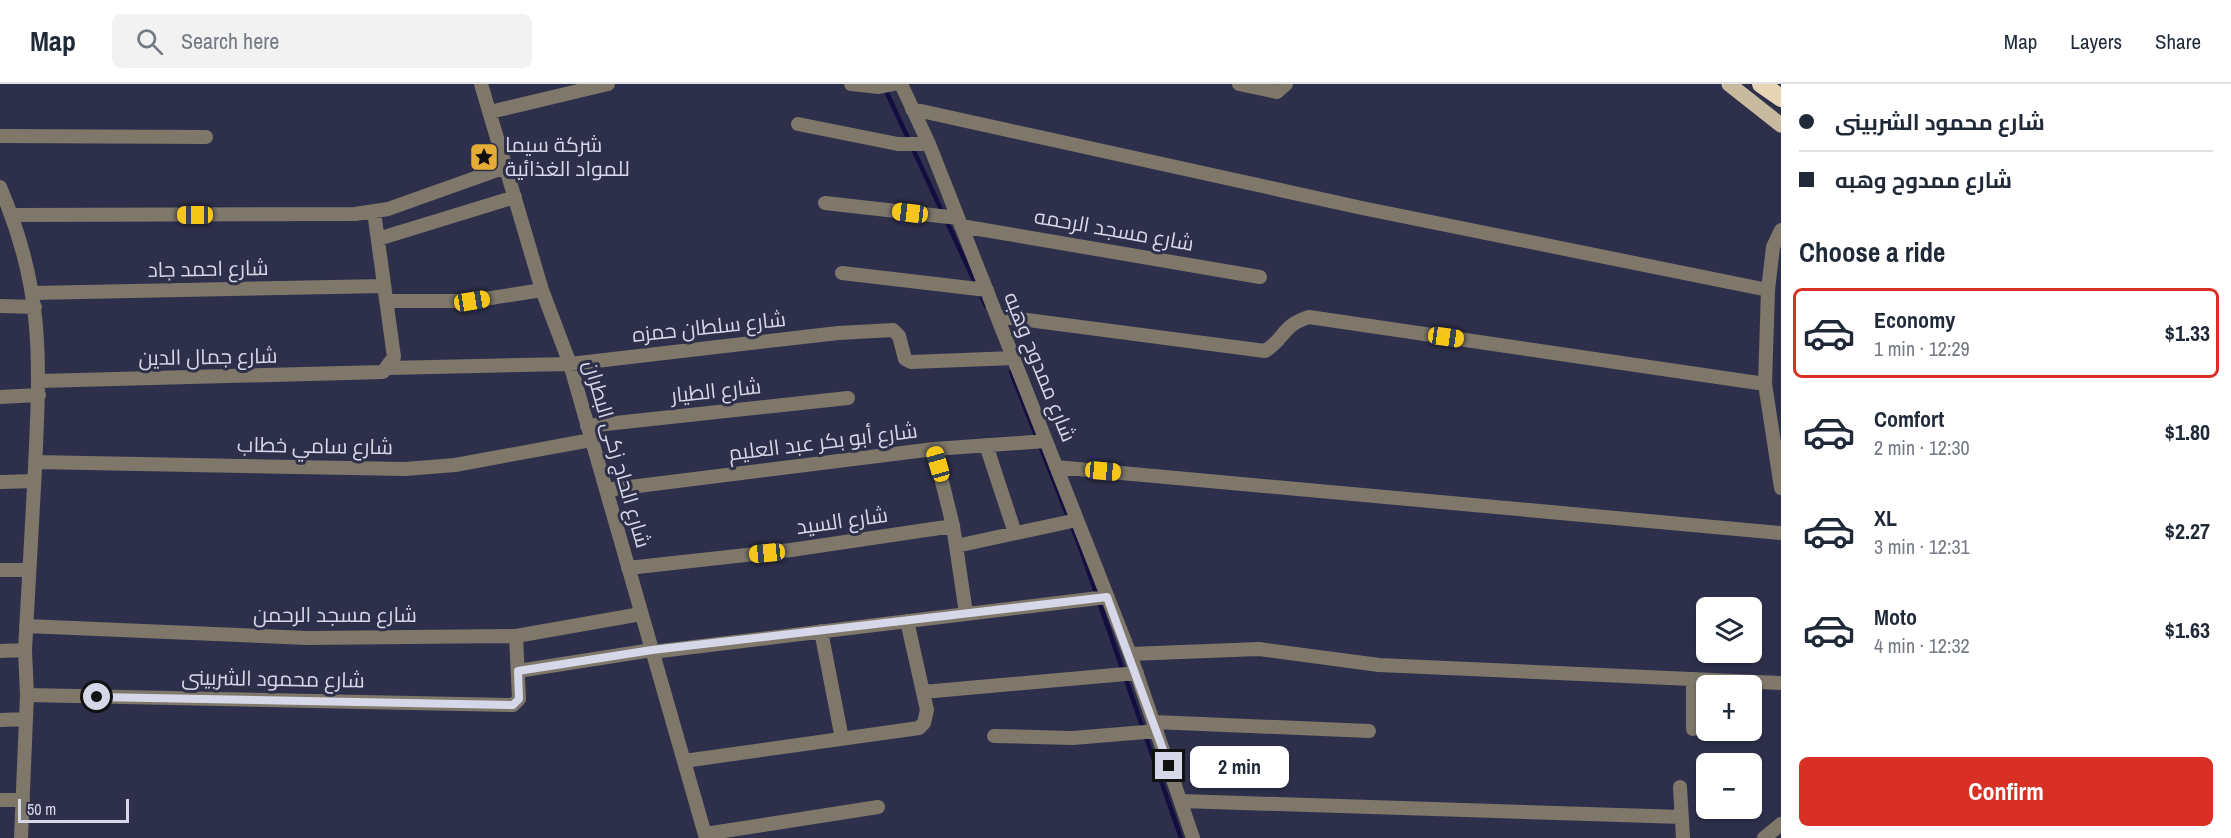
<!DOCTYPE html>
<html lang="en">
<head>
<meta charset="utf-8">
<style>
	body { margin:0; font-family:"Archivo Narrow",Cairo,sans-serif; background:#f2f2f3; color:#1f2937; height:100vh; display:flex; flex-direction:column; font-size:22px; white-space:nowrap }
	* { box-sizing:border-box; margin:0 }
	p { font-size:20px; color:#747a83 }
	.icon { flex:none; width:33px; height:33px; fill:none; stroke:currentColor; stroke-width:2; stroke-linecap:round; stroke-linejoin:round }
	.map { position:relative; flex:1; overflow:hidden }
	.details { display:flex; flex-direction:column; background:#fff; width:450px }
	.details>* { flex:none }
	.top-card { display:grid; align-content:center; height:132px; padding:0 18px; background:#fff }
	.buttons { position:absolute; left:1696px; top:513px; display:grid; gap:12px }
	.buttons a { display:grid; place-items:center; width:66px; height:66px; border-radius:9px; background:#fff; box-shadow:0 2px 4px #0004; font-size:30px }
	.scale { position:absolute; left:18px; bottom:15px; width:111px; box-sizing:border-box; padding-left:6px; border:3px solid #d6d8e9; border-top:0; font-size:16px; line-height:21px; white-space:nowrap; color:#d6d8e9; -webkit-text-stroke:4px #2e304b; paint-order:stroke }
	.end { position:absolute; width:27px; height:27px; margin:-14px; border:8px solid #d6d8e9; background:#111; box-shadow:0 0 0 3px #111 }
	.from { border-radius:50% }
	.bubble { position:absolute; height:42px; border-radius:9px; background:#fff; box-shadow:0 2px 4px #0004; font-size:20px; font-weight:700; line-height:42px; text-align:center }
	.car { position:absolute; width:18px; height:36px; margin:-18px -9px; border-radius:8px; box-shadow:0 0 4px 2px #0007; background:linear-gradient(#f5c518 24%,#345 0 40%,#f5c518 0 76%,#345 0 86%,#f5c518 0) }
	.top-card b { display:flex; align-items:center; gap:21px; height:57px; font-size:22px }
	.top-card b+b { border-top:2px solid #e0e1e3 }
	.top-card i { width:15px; height:15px; background:#1f2937 }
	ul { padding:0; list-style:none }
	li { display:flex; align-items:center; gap:18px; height:90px; margin:0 12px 9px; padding:0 6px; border:3px solid transparent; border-radius:9px }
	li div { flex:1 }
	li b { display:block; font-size:22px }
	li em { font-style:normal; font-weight:700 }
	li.active { border-color:#d93025 }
	li>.icon { width:54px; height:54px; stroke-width:1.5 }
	h2 { padding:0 18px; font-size:27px; line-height:72px }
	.cta { display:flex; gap:12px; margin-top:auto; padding:12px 18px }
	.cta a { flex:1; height:69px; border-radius:9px; background:#d93025; color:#fff; font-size:24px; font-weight:700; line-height:69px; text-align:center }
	header { display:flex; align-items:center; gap:36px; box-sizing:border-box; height:84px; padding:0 30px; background:#fff; border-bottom:2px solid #e0e1e3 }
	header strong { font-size:28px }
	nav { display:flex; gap:33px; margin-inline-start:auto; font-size:21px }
	.search { width:420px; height:54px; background:#f2f2f3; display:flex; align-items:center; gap:15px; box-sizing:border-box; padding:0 21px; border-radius:9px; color:#747a83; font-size:22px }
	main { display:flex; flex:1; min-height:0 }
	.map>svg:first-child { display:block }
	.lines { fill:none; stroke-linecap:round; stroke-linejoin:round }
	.stream { stroke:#130e40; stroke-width:4.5 }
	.minor { stroke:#7e776a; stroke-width:14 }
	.major { stroke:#c8ba9f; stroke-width:15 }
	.highway { stroke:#e6d4b4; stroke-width:18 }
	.route { stroke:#d6d8e9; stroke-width:8 }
	.labels { text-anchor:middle; stroke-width:6; stroke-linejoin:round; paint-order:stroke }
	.poi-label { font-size:21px; fill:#d6d8e9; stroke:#2e304b; text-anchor:start }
	.street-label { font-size:21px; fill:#d6d8e9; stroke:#2e304b }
</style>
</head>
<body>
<header>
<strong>Map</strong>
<div class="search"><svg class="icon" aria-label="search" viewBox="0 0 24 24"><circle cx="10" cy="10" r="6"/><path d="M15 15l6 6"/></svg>Search here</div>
<nav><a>Map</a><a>Layers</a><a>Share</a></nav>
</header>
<main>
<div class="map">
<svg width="1781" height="754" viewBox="0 0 1781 754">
	<rect width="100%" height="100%" fill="#2e304b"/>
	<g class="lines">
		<path class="stream" d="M 887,9 L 986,222
			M 1011,288 L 1080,463 L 1181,754"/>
		<path class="minor" d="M 481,0 L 542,206 L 570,280 L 706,754
			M 851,0 L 879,3 L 894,0
			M 901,0 L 929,60 L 1130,570 L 1193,754
			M 1239,0 L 1277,8 L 1286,0
			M 912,25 L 1362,124 L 1768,206
			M 490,28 L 608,0
			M 798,40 L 898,60 L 929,60
			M 0,52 L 206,53
			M 0,103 C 44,205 40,276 35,384 C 32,445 28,506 25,566 L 27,611 L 21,754
			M 825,119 L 958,134
			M 13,131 L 355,130 L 388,125 L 506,83
			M 961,142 L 1260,193
			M 1781,146 L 1773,163 L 1768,206 L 1765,300 L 1781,404
			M 378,155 L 515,113
			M 842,189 L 987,206
			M 33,209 L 384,202
			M 386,217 L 472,217 L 542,206
			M 0,222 L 35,223
			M 997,232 L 1265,267 C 1285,255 1282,241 1309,233 L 1765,300
			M 388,284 L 570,280 L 838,249 L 893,246 L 899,252 L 905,275 L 911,278 L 1014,274
			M 39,297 L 383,288 L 394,273 L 374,128
			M 0,313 L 39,311
			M 587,342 L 848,314
			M 986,361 L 1015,449
			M 934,365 L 953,442 L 966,529
			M 35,378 L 405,385 L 455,381 L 591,356
			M 1056,383 L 1781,449
			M 0,398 L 34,397
			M 606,406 L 934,365 L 1046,357
			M 956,462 L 1077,436
			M 628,484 L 791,466 L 953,442
			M 0,486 L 29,486
			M 26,542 L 308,554 L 516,552 L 641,530
			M 821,547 L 842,655
			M 0,567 L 25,566
			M 652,568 L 1107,513
			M 1130,570 L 1259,565 L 1379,581 L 1781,599
			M 518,587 L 652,566
			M 1693,595 L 1693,645
			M 923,608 L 1137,589
			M 27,611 L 513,621 L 519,615 L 516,552
			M 0,636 L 26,635
			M 1154,638 L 1369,647
			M 994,652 L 1073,654 L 1157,647
			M 684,677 L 919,644 L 924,639 L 927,626 L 907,537
			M 1680,703 L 1683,754
			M 0,716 L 23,716
			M 1181,717 L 1682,733
			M 705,750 L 878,723
			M 1764,754 L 1781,740"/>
		<path class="major" d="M 1729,0 L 1781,41"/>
		<path class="highway" d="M 1761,0 L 1781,14"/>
	</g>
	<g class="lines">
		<path class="route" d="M 97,613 L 513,621 L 519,615 L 518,587 L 652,566 L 1107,513 L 1169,682"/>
	</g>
	<defs>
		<g id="sight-square" transform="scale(1.5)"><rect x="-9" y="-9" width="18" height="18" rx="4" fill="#e5ad35" stroke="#2e304b"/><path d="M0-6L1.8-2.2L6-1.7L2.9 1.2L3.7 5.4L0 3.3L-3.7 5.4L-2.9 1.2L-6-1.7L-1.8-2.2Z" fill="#111"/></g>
	</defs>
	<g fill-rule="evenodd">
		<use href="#sight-square" x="484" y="73"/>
	</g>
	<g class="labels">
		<g class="poi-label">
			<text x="505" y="68">شركة سيما<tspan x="505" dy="24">للمواد الغذائية</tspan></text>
		</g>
		<g class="street-label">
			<text transform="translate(1114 146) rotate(10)" y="7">شارع مسجد الرحمه</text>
			<text transform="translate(208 185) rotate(-1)" y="7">شارع احمد جاد</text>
			<text transform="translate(709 243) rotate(-6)" y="7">شارع سلطان حمزه</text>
			<text transform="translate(208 273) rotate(-1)" y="7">شارع جمال الدين</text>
			<text transform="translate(1040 283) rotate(68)" y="7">شارع ممدوح وهبه</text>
			<text transform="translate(716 307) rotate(-6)" y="7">شارع الطيار</text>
			<text transform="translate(823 358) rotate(-7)" y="7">شارع أبو بكر عبد العليم</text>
			<text transform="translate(315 362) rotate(1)" y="7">شارع سامي خطاب</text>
			<text transform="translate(617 370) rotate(74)" y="7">شارع الحاج زكى البطران</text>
			<text transform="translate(842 437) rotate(-8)" y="7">شارع السيد</text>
			<text x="335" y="538">شارع مسجد الرحمن</text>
			<text transform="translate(273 595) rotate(1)" y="7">شارع محمود الشربينى</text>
		</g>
	</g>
</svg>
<div class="buttons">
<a><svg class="icon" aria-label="layers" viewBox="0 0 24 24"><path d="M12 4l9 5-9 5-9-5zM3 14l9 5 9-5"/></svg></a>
<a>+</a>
<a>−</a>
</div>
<div class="scale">50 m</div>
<i class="end from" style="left:97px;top:613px"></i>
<i class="end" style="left:1169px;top:682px"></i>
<div class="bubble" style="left:1190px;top:662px;width:99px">2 min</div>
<i class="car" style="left:910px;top:129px;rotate:277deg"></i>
<i class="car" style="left:195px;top:131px;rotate:270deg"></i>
<i class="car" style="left:472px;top:217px;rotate:81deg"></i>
<i class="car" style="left:1446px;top:253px;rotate:98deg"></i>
<i class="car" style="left:938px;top:380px;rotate:344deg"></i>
<i class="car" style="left:1103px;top:387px;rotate:95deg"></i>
<i class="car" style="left:767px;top:469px;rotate:264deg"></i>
</div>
<section class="details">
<div class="top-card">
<b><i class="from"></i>شارع محمود الشربينى</b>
<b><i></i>شارع ممدوح وهبه</b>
</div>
<h2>Choose a ride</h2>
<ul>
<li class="active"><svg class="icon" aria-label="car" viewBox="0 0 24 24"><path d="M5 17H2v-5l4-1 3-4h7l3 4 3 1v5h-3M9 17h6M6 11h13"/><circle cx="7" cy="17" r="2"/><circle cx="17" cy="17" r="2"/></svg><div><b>Economy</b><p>1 min · 12:29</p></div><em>$1.33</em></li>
<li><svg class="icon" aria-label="car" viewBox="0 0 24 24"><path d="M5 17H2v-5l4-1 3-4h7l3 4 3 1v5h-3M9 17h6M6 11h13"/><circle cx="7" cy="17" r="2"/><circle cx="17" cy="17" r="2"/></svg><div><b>Comfort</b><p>2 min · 12:30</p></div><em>$1.80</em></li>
<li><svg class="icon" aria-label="car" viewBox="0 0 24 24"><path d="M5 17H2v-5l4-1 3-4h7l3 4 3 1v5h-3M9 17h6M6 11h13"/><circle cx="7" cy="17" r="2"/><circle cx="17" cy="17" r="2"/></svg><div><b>XL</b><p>3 min · 12:31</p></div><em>$2.27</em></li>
<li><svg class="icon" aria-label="car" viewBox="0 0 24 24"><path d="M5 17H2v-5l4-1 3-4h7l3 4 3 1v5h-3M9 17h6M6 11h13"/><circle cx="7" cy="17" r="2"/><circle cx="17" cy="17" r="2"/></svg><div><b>Moto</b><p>4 min · 12:32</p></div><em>$1.63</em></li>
</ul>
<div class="cta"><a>Confirm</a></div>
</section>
</main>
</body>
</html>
